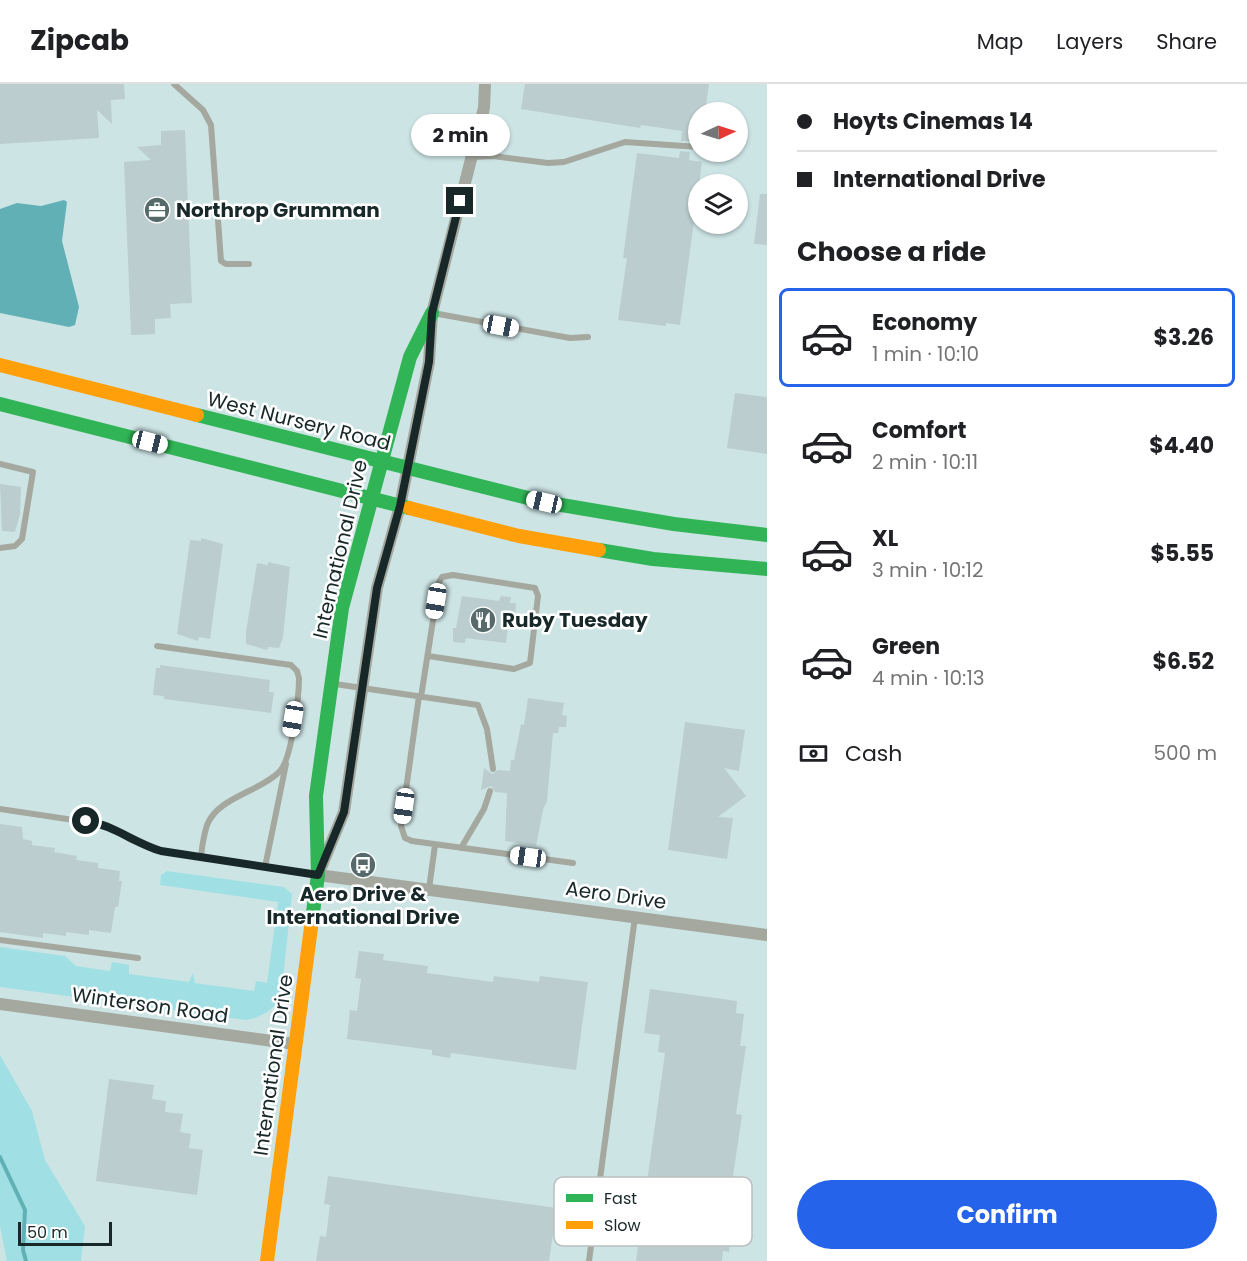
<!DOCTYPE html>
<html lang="en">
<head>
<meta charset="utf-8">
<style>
	body { margin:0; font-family:Poppins,sans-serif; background:#f2f2f2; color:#202124; height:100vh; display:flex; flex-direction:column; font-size:22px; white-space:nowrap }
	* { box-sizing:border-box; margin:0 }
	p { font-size:20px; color:#757577 }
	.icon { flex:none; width:33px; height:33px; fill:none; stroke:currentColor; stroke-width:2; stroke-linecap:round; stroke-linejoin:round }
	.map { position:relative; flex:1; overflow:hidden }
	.sheet { display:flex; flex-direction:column; background:#fff; width:480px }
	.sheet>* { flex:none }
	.hud { display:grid; align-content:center; height:132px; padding:0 30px; background:#fff }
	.needle { width:39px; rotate:86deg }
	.controls { position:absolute; left:688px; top:18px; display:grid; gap:12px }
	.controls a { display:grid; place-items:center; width:60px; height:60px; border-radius:50%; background:#fff; box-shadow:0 2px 4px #0004; font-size:30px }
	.scale { position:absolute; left:18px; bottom:15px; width:94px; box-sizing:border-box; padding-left:6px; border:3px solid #182829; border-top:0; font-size:16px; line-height:21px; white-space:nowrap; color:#182829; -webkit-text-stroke:4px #fff; paint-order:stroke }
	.end { position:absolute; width:27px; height:27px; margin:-14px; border:8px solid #182829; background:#fff; box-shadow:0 0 0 3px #fff }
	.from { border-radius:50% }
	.bubble { position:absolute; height:42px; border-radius:21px; background:#fff; box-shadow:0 2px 4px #0004; font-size:20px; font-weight:700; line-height:42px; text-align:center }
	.car { position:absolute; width:18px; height:36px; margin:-18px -9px; border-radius:8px; box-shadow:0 0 4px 2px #0007; background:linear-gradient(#fff 24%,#345 0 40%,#fff 0 76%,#345 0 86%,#fff 0) }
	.hud b { display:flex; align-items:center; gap:21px; height:57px; font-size:22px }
	.hud b+b { border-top:2px solid #e0e0e0 }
	.hud i { width:15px; height:15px; background:#202124 }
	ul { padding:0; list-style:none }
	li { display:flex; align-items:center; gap:18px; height:99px; margin:0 12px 9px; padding:0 18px; border:3px solid transparent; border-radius:9px }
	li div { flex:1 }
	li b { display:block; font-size:22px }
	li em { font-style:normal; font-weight:700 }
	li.current { border-color:#2563eb }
	li>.icon { width:54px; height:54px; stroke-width:1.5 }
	h2 { padding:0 30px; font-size:27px; line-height:72px }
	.pay { display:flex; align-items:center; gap:15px; height:66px; padding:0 30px; font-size:22px }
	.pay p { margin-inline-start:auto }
	.button { display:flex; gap:12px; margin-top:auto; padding:12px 30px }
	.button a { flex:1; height:69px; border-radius:36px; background:#2563eb; color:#fff; font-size:24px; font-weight:700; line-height:69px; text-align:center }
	header { display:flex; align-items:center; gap:36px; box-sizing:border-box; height:84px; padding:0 30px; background:#fff; border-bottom:2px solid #e0e0e0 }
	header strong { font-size:28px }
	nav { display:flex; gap:33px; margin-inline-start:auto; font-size:21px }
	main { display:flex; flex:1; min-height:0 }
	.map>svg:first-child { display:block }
	.green { fill:#a0e0e4 }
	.water { fill:#60b0b6 }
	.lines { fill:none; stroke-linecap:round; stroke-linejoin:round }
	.stream { stroke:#60b0b6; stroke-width:4 }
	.building { fill:#bbcdce }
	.lane { stroke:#a4a89e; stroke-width:6 }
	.street { stroke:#a4a89e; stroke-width:12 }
	.fast { stroke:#30b455; stroke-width:14 }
	.slow { stroke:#ff9f0a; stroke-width:14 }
	.route { stroke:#182829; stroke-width:8 }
	.labels { text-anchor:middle; stroke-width:5; stroke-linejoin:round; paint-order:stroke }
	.poi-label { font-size:20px; font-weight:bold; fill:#182829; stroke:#fff; text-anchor:start }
	.street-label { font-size:20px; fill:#182829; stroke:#fff }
	.key { fill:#fff; stroke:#babebf; stroke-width:1.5 }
	.key-label { font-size:16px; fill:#182829 }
</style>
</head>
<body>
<header>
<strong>Zipcab</strong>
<nav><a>Map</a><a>Layers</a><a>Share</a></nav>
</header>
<main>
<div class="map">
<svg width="767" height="1177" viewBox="0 0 767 1177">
	<rect width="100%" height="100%" fill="#cde4e5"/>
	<path class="green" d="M 167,787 L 284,803 L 292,810 L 281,914 C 273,926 260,934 246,936 L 0,903 L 0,863 L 65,872 L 76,882 L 110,887 L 112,878 L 129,881 L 129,890 L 189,898 L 193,889 L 195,899 L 254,907 L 256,897 L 267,899 L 278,818 L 160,801 L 161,791 Z
		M 0,971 L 32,1027 L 45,1076 L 85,1142 L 81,1177 L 7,1177 L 0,1142 Z"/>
	<path class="water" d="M 64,116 L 67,118 L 62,157 L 79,223 L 75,241 L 69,243 L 0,229 L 0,125 L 17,119 L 41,122 Z"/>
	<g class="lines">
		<path class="stream" d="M 0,1073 L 25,1126 L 23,1166 L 26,1177"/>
	</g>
	<path class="building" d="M 0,0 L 124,0 L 125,15 L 111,16 L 112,40 L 97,26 L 99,54 L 0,60 Z
		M 525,0 L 709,0 L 705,28 L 699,28 L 699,49 L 693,48 L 692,57 L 681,57 L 682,47 L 641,41 L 640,44 L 521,25 Z
		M 185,46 L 192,219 L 170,220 L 171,234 L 155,235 L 155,250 L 131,251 L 124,78 L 151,76 L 137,63 L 161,61 L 161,47 Z
		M 680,67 L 690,68 L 689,76 L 702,78 L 680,241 L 666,239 L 666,242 L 618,236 L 627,174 L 623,174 L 637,69 L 679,74 Z
		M 760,110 L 767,110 L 767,161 L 754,160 Z
		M 735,309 L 767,313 L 767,370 L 727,364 Z
		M 0,400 L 21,403 L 20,430 L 15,448 L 2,447 Z
		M 201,454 L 223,460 L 210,555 L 199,553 L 198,557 L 177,550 L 190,456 L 201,457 Z
		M 268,478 L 290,483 L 283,553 L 279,564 L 268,563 L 267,566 L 246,560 L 246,548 L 257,479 L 268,481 Z
		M 462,512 L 499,517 L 501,512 L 511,513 L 510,519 L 516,519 L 515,532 L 509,532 L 506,559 L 466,554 L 465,559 L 453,558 L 453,544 L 456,544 Z
		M 160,581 L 270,596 L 269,608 L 274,608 L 271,629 L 164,615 L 164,612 L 153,611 L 156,584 L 160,584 Z
		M 528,614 L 564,619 L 562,631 L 567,632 L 566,643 L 559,643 L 558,649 L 553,649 L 547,717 L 543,726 L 536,762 L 505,757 L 507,709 L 495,708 L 491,702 L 481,706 L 484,684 L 492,690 L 498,686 L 510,687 L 511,676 L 514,676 L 521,640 L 524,641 Z
		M 685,638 L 745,646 L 739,687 L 724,684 L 746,712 L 718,733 L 733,734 L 727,775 L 668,766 Z
		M 0,740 L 22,743 L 23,755 L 32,757 L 32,761 L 55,764 L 54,768 L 77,772 L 76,776 L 98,779 L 98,784 L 120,787 L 119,797 L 122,797 L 118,823 L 115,823 L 111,849 L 89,846 L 89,851 L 66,848 L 66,852 L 43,849 L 43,854 L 0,848 Z
		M 359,867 L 384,870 L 383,876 L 428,882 L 427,889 L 493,898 L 494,892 L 539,898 L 540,892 L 588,898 L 576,986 L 451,969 L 450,974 L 432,971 L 432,966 L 347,955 L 350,926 L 357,927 L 361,895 L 355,894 Z
		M 650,905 L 737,917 L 736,929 L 744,930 L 740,962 L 746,962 L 736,1030 L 742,1031 L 732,1099 L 738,1100 L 729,1168 L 723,1167 L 722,1177 L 636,1177 L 665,969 L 658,968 L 660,951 L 644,949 Z
		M 109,995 L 154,1001 L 152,1015 L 166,1017 L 165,1028 L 183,1030 L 180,1048 L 191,1050 L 189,1064 L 203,1066 L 197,1111 L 96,1097 Z
		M 328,1092 L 557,1124 L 549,1177 L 316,1177 L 320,1152 L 326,1153 L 330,1121 L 324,1120 Z"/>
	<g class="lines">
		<path class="lane" d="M 174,0 L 203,26 L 211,41 L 221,177 L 226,180 L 249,180
			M 472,73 L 493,72 L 548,79 L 564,78 L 625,58 L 699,63
			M 433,229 L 570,254 L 588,253
			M 0,380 L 33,388 L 22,455 L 15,462 L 0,464
			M 157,562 L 291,581 L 297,587 L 299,594 C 299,612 292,674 280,687 C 260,708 218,713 207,741 C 204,751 202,762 201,773
			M 335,600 L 478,621 L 487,645 L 493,685
			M 419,612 L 401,742 L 405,754 L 412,757 L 573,779
			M 421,613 L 439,498 L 442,493 L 453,491 L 535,504 L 538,512 L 530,579 L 514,585 L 428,572
			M 0,725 L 107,741 L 131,756 L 161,767 L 317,791
			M 461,764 L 484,725 L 490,707
			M 265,783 L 286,680
			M 429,805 L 435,761
			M 0,856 L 138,874
			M 589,1177 L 635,833"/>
		<path class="street" d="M 485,0 L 484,24 L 432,229 L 429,278 L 400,422 L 377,504 L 344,728 L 318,791 L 767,851
			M 0,920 L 295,960"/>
		<path class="fast" d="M 0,320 L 409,424
			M 197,331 L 544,418 L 674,440 L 767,451
			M 599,466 L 653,475 L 767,485
			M 312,836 L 318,791 L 316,712 L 342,524 L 410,273 L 432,229"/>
		<path class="slow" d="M 0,281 L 197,331
			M 409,424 L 519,452 L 599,466
			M 267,1177 L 312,836"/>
	</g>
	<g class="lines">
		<path class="route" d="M 86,737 C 114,741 134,759 161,767 L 318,791 L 344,728 L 377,504 L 400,422 L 429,278 L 432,229 L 460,117"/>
	</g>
	<defs>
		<g id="office-disc" transform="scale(1.35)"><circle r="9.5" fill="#576a6b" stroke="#fff"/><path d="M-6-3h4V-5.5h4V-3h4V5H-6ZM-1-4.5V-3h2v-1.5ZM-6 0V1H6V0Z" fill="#fff"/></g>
		<g id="restaurant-disc" transform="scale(1.35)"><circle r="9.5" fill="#576a6b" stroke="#fff"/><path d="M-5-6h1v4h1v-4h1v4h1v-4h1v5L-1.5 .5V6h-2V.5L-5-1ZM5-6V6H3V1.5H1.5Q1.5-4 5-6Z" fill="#fff"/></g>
		<g id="bus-disc" transform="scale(1.35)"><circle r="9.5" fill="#576a6b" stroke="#fff"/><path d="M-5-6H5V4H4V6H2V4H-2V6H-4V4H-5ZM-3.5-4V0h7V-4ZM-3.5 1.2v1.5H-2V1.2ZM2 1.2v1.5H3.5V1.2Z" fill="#fff"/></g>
	</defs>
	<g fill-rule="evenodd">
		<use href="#office-disc" x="157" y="126"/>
		<use href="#restaurant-disc" x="483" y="536"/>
		<use href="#bus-disc" x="363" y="781"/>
	</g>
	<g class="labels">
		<g class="poi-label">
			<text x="176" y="133">Northrop Grumman</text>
			<text x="502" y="543">Ruby Tuesday</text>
			<text x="363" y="817" text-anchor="middle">Aero Drive &amp;<tspan x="363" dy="23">International Drive</tspan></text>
		</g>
		<g class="street-label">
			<text transform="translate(299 337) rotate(14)" y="7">West Nursery Road</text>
			<text transform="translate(340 465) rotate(-77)" y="7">International Drive</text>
			<text transform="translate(616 811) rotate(8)" y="7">Aero Drive</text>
			<text transform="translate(150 921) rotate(8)" y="7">Winterson Road</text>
			<text transform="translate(273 981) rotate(-82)" y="7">International Drive</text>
		</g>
	</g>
	<rect x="554" y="1093" width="198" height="69" rx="9" class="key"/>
	<rect x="566" y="1110" width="27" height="8" fill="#30b455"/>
	<rect x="566" y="1137" width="27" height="8" fill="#ff9f0a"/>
	<g class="key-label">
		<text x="604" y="1120">Fast</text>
		<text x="604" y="1147">Slow</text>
	</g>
</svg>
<div class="controls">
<a><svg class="needle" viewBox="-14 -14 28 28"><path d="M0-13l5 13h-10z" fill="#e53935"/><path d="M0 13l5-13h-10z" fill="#757577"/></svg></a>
<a><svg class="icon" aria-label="layers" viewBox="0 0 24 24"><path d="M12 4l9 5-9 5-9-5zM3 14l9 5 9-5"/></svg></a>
</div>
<div class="scale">50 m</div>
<i class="end from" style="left:86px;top:737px"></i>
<i class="end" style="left:460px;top:117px"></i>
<div class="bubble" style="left:411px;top:30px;width:99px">2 min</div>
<i class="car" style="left:501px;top:242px;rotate:101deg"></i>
<i class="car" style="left:150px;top:358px;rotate:104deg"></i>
<i class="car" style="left:544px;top:418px;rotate:283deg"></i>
<i class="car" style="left:436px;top:517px;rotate:189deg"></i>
<i class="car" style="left:293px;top:635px;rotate:189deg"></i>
<i class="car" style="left:404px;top:722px;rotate:188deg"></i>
<i class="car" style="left:528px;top:773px;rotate:278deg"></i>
</div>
<section class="sheet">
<div class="hud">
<b><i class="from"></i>Hoyts Cinemas 14</b>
<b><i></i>International Drive</b>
</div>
<h2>Choose a ride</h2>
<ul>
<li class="current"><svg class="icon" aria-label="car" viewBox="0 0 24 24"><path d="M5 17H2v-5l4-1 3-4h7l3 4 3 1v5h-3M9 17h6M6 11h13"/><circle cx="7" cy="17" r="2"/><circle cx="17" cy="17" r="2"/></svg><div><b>Economy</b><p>1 min · 10:10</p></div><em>$3.26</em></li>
<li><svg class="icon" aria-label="car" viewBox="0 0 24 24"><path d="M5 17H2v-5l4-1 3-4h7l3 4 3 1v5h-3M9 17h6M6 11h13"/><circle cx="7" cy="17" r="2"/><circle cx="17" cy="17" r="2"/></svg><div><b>Comfort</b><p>2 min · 10:11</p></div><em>$4.40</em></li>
<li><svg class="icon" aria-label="car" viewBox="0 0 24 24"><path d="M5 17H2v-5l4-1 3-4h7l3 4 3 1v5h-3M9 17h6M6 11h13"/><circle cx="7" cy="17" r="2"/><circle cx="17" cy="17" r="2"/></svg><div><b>XL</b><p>3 min · 10:12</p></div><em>$5.55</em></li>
<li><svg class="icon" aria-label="car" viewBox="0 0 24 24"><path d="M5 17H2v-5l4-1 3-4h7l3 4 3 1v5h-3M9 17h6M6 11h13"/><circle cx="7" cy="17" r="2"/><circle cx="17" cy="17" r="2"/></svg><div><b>Green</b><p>4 min · 10:13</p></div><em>$6.52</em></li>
</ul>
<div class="pay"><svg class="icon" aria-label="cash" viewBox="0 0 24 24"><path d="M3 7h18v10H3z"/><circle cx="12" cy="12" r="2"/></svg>Cash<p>500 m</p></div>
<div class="button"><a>Confirm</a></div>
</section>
</main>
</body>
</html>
